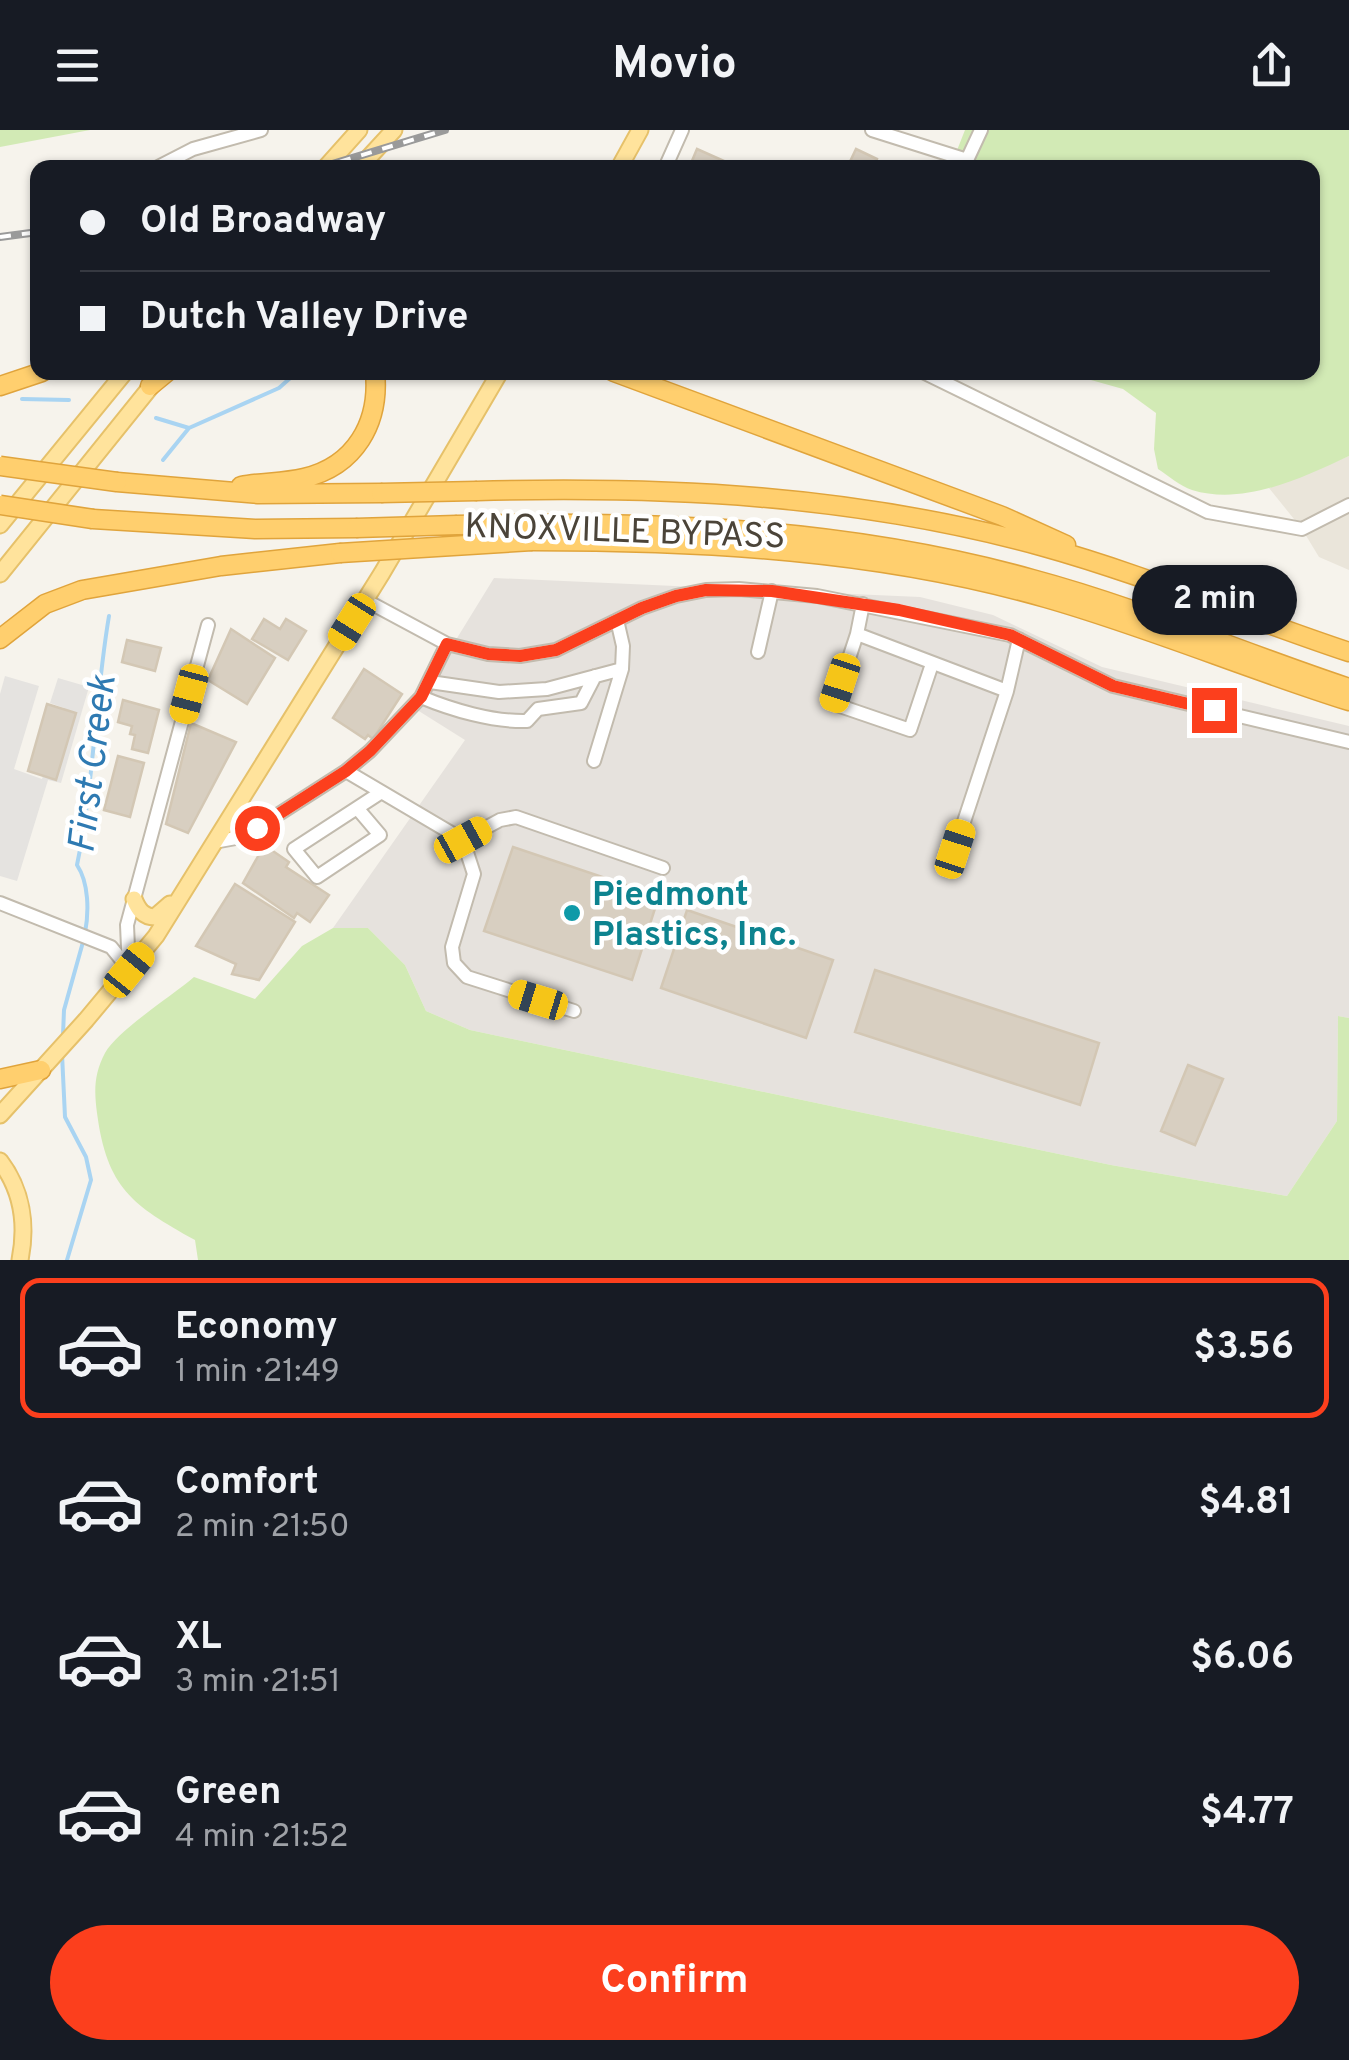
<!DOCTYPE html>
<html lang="en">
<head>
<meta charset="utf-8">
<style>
	body { margin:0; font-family:Overpass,sans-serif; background:#20242c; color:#f1f3f6; height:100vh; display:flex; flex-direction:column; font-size:38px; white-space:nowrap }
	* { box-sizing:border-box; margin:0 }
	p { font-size:32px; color:#9ea1a6 }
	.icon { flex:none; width:55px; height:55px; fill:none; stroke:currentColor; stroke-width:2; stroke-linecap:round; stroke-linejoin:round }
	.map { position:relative; height:1130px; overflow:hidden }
	.sheet { display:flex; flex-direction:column; background:#171b24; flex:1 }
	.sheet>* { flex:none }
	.guide { position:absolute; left:30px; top:30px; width:1290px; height:220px; border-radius:20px; box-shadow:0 2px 8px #0004; display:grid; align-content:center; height:220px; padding:0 50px; background:#171b24 }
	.end { position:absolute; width:45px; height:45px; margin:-22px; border:12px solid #fc3f1d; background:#fff; box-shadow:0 0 0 5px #fff }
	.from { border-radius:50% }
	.bubble { position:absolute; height:70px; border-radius:35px; background:#171b24; box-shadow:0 2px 8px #0004; font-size:32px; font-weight:700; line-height:70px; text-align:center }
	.car { position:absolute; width:30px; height:60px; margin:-30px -15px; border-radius:12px; box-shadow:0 0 8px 2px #0007; background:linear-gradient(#f5c518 24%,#345 0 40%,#f5c518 0 76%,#345 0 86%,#f5c518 0) }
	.guide b { display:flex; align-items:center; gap:35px; height:95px; font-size:38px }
	.guide b+b { border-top:2px solid #363941 }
	.guide i { width:25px; height:25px; background:#f1f3f6 }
	ul { padding:18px 0 0; list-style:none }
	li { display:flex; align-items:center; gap:30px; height:140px; margin:0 20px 15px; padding:0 30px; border:5px solid transparent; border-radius:20px }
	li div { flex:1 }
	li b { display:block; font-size:38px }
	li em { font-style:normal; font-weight:700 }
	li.current { border-color:#fc3f1d }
	li>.icon { width:90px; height:90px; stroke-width:1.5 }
	.cta { display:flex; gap:20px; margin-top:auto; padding:20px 50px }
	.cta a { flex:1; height:115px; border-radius:60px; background:#fc3f1d; color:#fff; font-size:40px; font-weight:700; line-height:115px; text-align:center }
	header { display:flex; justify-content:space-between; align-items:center; height:130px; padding:0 50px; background:#171b24; font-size:45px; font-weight:700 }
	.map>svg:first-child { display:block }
	.residential { fill:#eae5da }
	.industrial { fill:#e6e2dd }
	.green { fill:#d2eab5 }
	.parking { fill:#e5e3e0 }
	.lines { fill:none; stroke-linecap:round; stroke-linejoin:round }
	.stream { stroke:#a9d4f2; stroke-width:4 }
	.building { fill:#d8cfc1; stroke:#d3c7b4; stroke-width:2.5 }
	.minor-casing { stroke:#c2bbae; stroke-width:16 }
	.major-casing { stroke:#e6c16a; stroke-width:19 }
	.highway-casing { stroke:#e0a43c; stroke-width:21 }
	.minor { stroke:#fff; stroke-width:12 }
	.major { stroke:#ffe39c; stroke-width:15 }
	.highway { stroke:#ffcf6e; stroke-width:18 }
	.rail-casing { stroke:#9a9a9a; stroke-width:8 }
	.rail { stroke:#fff; stroke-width:4; stroke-dasharray:11; stroke-linecap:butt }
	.highway-bridge-casing { stroke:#e0a43c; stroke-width:21; stroke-linecap:butt }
	.highway-bridge { stroke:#ffcf6e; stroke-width:18 }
	.route { stroke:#fc3f1d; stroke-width:12 }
	.culture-dot { fill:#0f9aa8; stroke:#fff; stroke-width:4 }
	.labels { text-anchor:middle; stroke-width:9; stroke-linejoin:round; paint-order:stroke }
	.street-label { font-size:35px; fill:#4b4439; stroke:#fff }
	.culture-label { font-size:35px; font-weight:bold; fill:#0d838f; stroke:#fff; text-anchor:start }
	.water-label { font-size:38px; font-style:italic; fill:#2e7ab2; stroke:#fff }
</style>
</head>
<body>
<header><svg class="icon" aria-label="menu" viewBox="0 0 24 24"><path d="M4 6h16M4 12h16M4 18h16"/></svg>Movio<svg class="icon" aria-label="share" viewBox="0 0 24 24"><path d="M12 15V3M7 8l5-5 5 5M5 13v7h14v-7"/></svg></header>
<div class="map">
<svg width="1349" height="1130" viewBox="0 0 1349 1130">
	<rect width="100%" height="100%" fill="#f6f3ec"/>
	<path class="residential" d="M 1349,326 L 1349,440 L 1319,427 L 1302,399 L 1269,358 Z"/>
	<path class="industrial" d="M 494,448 L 920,467 L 993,485 L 1102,537 L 1349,596 L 1349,888 L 1338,886 L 1337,991 L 1287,1066 L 1111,1035 L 470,900 L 426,881 L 405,835 L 368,798 L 333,798 L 465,610 L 414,578 Z"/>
	<path class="green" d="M 0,0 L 90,0 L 0,17 Z
		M 965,0 L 1349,0 L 1349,326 C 1302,348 1244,376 1192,360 C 1180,356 1169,346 1158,339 L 1154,319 L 1156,283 L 1123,259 L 1066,243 L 1312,242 L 1312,38 L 950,38 Z
		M 333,798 L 368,798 L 405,835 L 426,881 L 470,900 L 1111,1035 L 1287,1066 L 1337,991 L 1338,886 L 1349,888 L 1349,1130 L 198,1130 L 195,1110 C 132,1075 107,1058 97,983 C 94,960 94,944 105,923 C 118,900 172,866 194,847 L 255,869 L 302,816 Z"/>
	<path class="parking" d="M 5,546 L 39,556 L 14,639 L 42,649 L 64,578 L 50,573 L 58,548 L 89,557 L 61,653 L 48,650 L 17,751 L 0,746 L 0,564 Z"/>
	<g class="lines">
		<path class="stream" d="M 22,269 L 69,270
			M 156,288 L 189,298
			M 163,330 L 189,298 L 279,258 L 297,242
			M 85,803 C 89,782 89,753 77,735 C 94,653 95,568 109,486
			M 63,905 L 64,880 L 83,812
			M 62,924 L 65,987 L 86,1027 L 91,1050 L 67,1130"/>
	</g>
	<path class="building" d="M 697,19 L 724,31 L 722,38 L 689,38 Z
		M 856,19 L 877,29 L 874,38 L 847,38 Z
		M 264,489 L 280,499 L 286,489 L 306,501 L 288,530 L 252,509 Z
		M 231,499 L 275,528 L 247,574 L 208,550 Z
		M 127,510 L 161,518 L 155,541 L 122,532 Z
		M 364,539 L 402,564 L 373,609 L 368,605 L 365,609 L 333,588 Z
		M 123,570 L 159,580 L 148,623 L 132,619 L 135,605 L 130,604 L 132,596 L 118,592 Z
		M 47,574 L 76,583 L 56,650 L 28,641 Z
		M 191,593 L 236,612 L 188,703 L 166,694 Z
		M 118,626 L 144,633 L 130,687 L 104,680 Z
		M 267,717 L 289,732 L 286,737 L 329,765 L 310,792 L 297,783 L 294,788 L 243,753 L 261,721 Z
		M 513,717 L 659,766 L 632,850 L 484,801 Z
		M 235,754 L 295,792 L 259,850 L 232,844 L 236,834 L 196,816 Z
		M 687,780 L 833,830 L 806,908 L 661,858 Z
		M 875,840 L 1099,913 L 1080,975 L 855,902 Z
		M 1188,935 L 1223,949 L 1195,1015 L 1161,1001 Z"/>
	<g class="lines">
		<g class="minor-casing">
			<path id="minor" d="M 872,0 L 967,30 L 981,0
				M 156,38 L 193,19 L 261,0
				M 665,38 L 682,0
				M 923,242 L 1208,382 L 1302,399 L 1349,375
				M 365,470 L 447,514 L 488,524 L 520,526 L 556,520 L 642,478 L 676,466 L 706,460 L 739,459 L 817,466 L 1010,505 L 1113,556 L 1349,612
				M 863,474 L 857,504 L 1007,561 L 955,719
				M 857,504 L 834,574 L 910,600 L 932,534
				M 758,522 L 772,461
				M 430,552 L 499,562 L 547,559 L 622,539 L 623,516 L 617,490
				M 1007,561 L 1019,509
				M 421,567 C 452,580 493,592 527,591 L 538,579 L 581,573 L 595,546
				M 594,631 L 622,539
				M 346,641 L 463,710 L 500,690 L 516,687 L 663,738
				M 357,678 L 380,705 L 317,747 L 294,719 L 380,663
				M 463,710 L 474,744 L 452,817 L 454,833 L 467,847 L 574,881
				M 214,712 L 236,708 L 257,698 L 346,641 L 370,621 L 421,567 L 447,514
				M 0,773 L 111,817 L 128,838
				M 129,840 L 127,795 L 208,495"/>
		</g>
		<g class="major-casing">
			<path id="major" d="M 325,38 L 359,0
				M 359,38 L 394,0
				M 619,38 L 640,0
				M 0,395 L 125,242
				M 0,444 L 157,249
				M 134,769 C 138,779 143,787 155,787 L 170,774
				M 0,985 L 86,890 L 156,806 L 382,443 L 500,242
				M 0,1031 C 22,1060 27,1095 20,1130"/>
		</g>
		<g class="highway-casing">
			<path id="highway" d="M 614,242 L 1002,386 L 1066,415
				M 0,256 L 42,242
				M 150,256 L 167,242
				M 117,352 L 258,364 L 381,363
				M 241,356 C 262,352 283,353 304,348 C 355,336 380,293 375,242
				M 477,361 C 670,356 854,365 1041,416 C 1146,445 1246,488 1349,522
				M 93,389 L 255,399 L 356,398
				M 457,395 C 651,390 844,397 1032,449 C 1140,478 1243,523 1349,558
				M 532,411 C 704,411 879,420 1046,468 C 1148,497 1247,539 1349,571
				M 0,509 L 45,474 L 82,460 L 221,436 L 340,423
				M 0,949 L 41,940"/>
		</g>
		<use href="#minor" class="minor"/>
		<use href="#major" class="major"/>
		<use href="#highway" class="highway"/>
		<g class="rail-casing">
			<path id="rail" d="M 319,38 L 445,0
				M 0,107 L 38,102"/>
		</g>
		<use href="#rail" class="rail"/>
		<g class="highway-bridge-casing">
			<path id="highway-bridge" d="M 0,336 L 117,352
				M 381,363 L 477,361
				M 0,375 L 93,389
				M 356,398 L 457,395
				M 340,423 L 532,411"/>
		</g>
		<use href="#highway-bridge" class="highway-bridge"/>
	</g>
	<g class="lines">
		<path class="route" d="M 257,698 L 346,641 L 370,621 L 421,567 L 447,514 L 488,524 L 520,526 L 556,520 L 642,478 L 676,466 L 706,460 L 772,461 L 899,480 L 1010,505 L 1113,556 L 1214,580"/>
	</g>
	<circle class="culture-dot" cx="572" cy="783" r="10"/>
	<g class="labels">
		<g class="street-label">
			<text transform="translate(625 400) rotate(2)" y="12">KNOXVILLE BYPASS</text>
		</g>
		<g class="culture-label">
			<text x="592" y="775">Piedmont<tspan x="592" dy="40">Plastics, Inc.</tspan></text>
		</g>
		<g class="water-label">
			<text transform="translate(91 634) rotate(-83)" y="13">First Creek</text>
		</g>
	</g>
</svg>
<i class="end from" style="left:257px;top:698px"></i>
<i class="end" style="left:1214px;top:580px"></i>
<div class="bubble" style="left:1132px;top:435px;width:165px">2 min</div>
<i class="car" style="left:352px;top:492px;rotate:212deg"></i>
<i class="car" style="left:840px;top:553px;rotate:198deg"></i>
<i class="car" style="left:189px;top:564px;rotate:195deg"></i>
<i class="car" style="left:463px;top:710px;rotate:61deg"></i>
<i class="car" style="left:955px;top:719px;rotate:18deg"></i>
<i class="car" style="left:129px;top:840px;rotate:39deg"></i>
<i class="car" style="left:538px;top:870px;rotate:287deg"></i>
<div class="guide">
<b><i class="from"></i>Old Broadway</b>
<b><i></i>Dutch Valley Drive</b>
</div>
</div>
<section class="sheet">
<ul>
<li class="current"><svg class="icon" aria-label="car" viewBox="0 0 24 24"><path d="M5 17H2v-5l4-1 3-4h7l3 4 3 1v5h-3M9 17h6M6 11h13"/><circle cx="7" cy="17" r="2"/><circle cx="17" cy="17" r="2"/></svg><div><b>Economy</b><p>1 min · 21:49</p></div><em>$3.56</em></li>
<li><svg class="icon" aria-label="car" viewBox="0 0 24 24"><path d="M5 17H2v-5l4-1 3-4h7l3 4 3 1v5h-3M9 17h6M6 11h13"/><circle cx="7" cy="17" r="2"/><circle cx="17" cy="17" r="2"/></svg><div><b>Comfort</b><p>2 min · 21:50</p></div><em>$4.81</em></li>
<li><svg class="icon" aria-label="car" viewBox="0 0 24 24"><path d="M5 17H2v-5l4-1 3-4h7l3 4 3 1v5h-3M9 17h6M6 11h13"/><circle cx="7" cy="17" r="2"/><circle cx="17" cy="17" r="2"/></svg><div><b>XL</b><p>3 min · 21:51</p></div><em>$6.06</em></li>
<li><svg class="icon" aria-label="car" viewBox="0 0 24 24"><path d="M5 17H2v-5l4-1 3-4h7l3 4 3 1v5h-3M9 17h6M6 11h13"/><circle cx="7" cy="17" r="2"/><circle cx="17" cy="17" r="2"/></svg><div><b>Green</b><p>4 min · 21:52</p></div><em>$4.77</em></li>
</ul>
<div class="cta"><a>Confirm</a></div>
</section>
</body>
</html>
